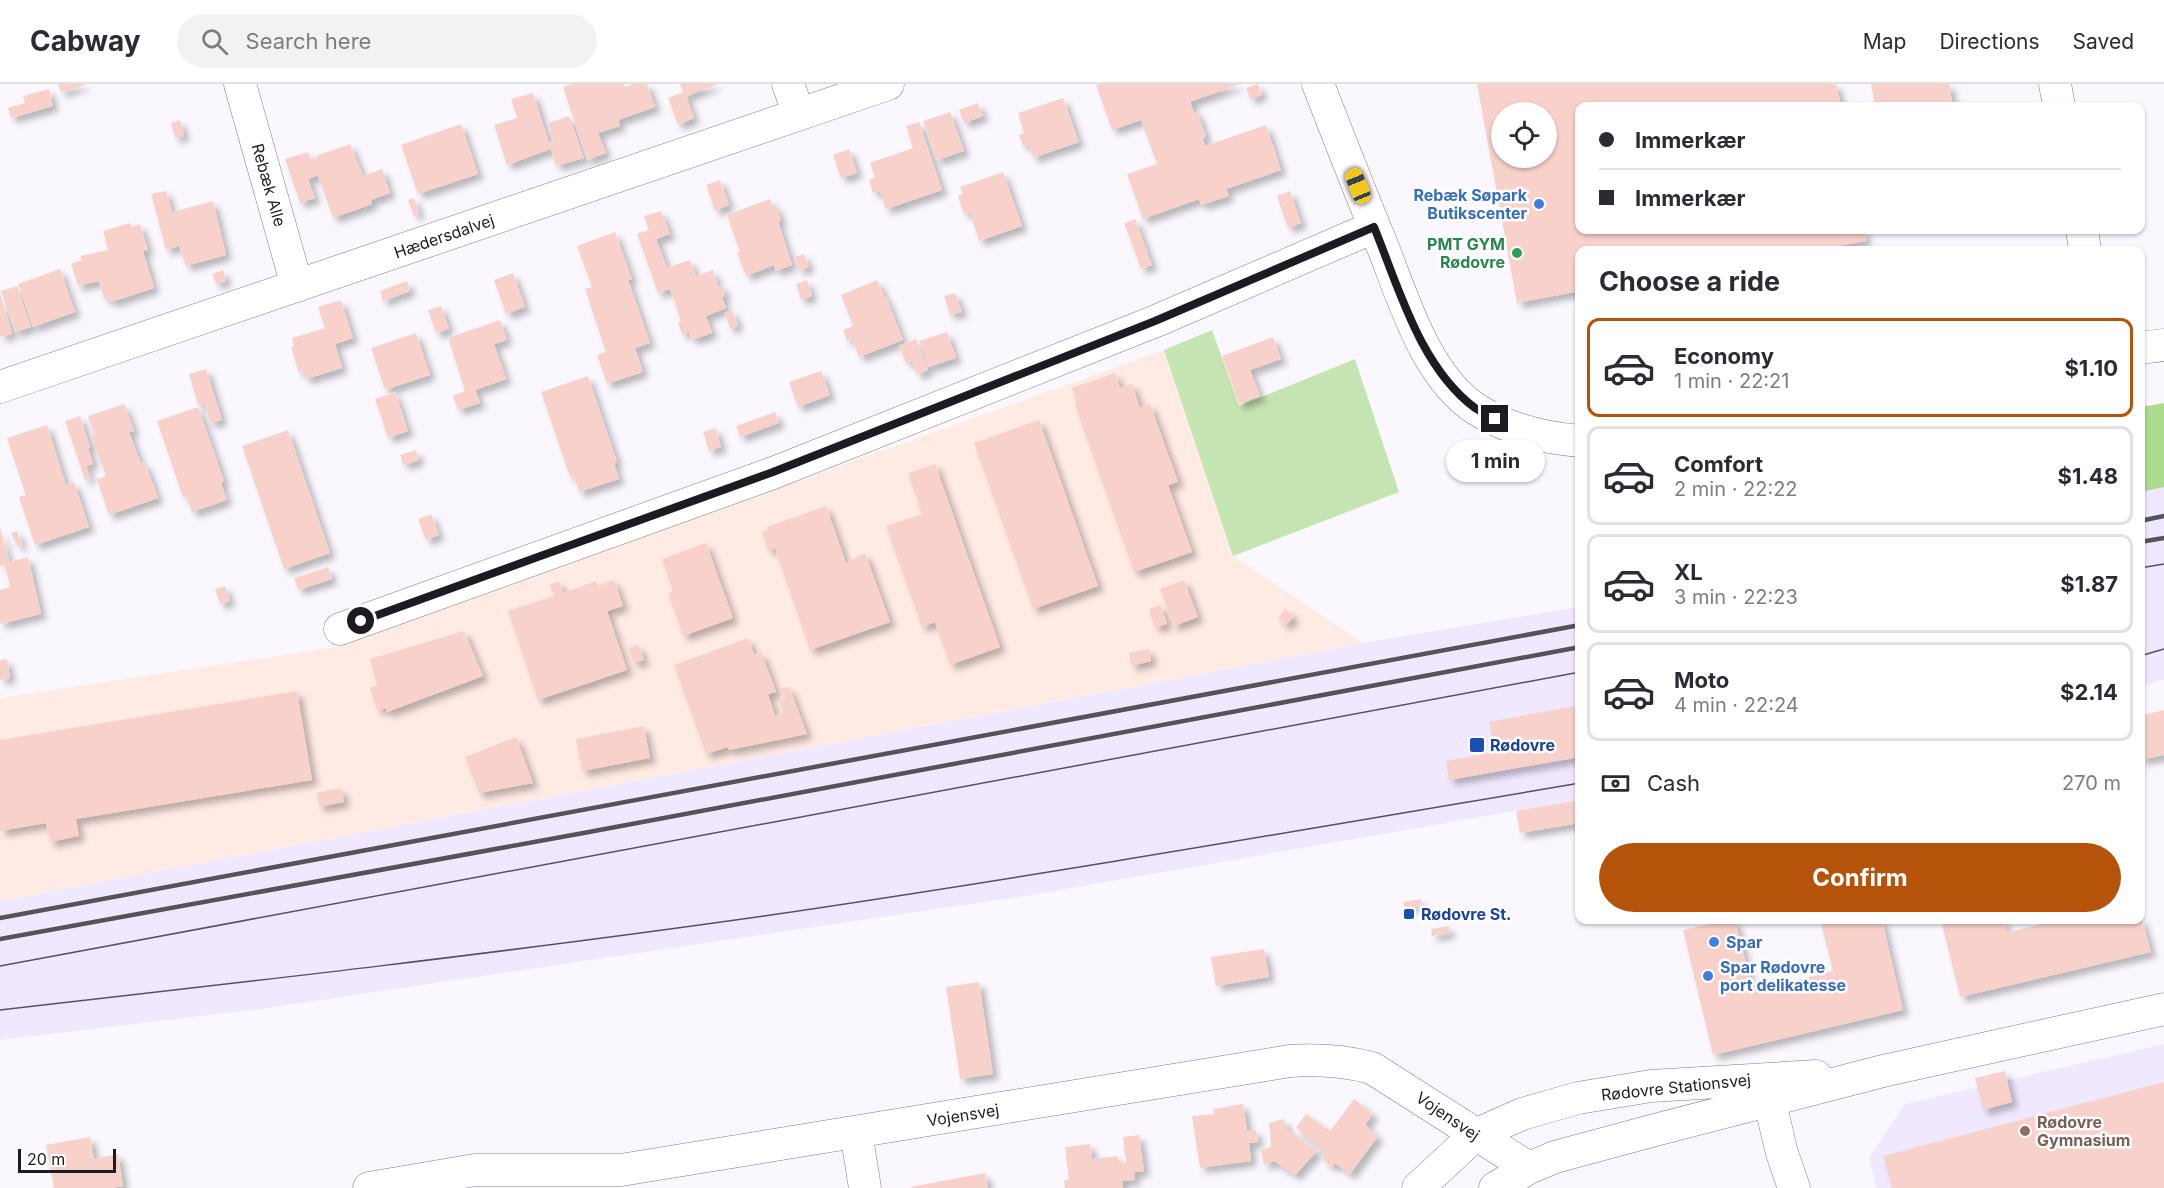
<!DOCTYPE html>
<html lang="en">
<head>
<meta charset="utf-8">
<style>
	body { margin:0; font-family:Inter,sans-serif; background:#f2f2f3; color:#2b2b33; height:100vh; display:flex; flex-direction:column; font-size:22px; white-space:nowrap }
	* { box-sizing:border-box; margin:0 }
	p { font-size:20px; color:#7c7c81 }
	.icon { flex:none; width:33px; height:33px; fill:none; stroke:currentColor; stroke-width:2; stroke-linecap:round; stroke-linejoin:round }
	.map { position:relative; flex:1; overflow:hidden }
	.drawer { position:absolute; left:1575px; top:162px; width:570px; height:678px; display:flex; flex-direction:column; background:#fff; border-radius:12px; box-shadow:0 2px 4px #0004 }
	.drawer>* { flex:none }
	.top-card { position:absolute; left:1575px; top:18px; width:570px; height:132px; border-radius:12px; box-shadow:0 2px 4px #0004; display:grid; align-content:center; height:132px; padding:0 24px; background:#fff }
	.fabs { position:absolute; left:1491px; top:18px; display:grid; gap:12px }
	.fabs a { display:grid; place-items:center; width:66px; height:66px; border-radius:50%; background:#fff; box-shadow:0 2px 4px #0004; font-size:30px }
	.scale { position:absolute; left:18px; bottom:15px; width:98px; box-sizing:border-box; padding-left:6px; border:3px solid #1d1b21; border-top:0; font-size:16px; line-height:21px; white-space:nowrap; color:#1d1b21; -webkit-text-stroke:4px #fff; paint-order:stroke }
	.end { position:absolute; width:27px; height:27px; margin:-14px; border:8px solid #1d1b21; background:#fff; box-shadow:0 0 0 3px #fff }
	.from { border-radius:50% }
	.bubble { position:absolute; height:42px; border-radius:21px; background:#fff; box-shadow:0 2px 4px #0004; font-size:20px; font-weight:700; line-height:42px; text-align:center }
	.car { position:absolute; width:18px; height:36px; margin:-18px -9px; border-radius:8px; box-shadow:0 0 4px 2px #0007; background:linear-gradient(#f5c518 24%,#345 0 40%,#f5c518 0 76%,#345 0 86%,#f5c518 0) }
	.top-card b { display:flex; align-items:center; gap:21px; height:57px; font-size:22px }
	.top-card b+b { border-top:2px solid #e1e1e2 }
	.top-card i { width:15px; height:15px; background:#2b2b33 }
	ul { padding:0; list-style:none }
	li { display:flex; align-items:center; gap:18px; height:99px; margin:0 12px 9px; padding:0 12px; border:3px solid #e1e1e2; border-radius:12px }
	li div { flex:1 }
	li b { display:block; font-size:22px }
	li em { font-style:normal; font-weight:700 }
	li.active { border-color:#b45309 }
	li>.icon { width:54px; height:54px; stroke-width:1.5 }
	h2 { padding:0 24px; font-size:27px; line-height:72px }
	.pay { display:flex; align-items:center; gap:15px; height:66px; padding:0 24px; font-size:22px }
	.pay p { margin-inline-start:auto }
	.cta { display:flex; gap:12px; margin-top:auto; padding:12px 24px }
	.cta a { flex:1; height:69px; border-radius:36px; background:#b45309; color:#fff; font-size:24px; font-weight:700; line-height:69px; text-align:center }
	header { display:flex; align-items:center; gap:36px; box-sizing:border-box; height:84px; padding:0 30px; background:#fff; border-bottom:2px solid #e1e1e2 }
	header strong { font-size:28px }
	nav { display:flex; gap:33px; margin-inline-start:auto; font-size:21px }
	.search { width:420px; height:54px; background:#f2f2f3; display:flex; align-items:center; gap:15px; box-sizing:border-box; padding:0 21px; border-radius:33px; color:#7c7c81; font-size:22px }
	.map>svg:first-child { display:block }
	.built { fill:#f0e8ff }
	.industrial { fill:#ffeae4 }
	.green { fill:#c4e4b1 }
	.forest { fill:#abdb8c }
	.building { fill:#f9d1cb; fill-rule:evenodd; filter:url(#shadow) }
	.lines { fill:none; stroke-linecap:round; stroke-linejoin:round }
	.minor-casing { stroke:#807b89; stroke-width:33 }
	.minor { stroke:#fff; stroke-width:32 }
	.tram { stroke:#555359; stroke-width:1.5 }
	.rail { stroke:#555359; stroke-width:4.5 }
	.route { stroke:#1d1b21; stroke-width:8 }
	.shop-dot { fill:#3f7fe0; stroke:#fff; stroke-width:2 }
	.leisure-dot { fill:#2e9e5b; stroke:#fff; stroke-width:2 }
	.transit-dot { fill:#1a4fb4; stroke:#fff; stroke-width:2 }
	.education-dot { fill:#8d6e63; stroke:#fff; stroke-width:2 }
	.labels { text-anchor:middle; stroke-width:5; stroke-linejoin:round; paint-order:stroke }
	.street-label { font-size:16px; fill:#1d1b21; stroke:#fff }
	.shop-label { font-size:16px; font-weight:bold; fill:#366cbe; stroke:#fff; text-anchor:start }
	.leisure-label { font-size:16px; font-weight:bold; fill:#27864d; stroke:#fff; text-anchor:end }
	.transit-label { font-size:16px; font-weight:bold; fill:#164399; stroke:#fff; text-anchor:start }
	.education-label { font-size:16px; font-weight:bold; fill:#785e54; stroke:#fff; text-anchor:start }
</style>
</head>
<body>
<header>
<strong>Cabway</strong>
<div class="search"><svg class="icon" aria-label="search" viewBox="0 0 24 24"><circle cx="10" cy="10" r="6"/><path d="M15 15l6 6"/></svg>Search here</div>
<nav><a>Map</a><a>Directions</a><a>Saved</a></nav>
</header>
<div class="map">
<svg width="2164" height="1104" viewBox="0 0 2164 1104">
	<defs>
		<filter id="shadow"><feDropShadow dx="5.5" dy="5.5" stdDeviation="3" flood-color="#0004"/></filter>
	</defs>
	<rect width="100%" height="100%" fill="#faf8fe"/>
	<path class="built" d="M 2164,403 L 2164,595 L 2141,602 L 2140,408 Z
		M 1579,523 L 1579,716 L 1025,812 L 260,925 L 0,956 L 0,817 L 1363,559 Z
		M 2164,960 L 2164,1104 L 1877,1104 L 1869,1074 L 1905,1020 Z"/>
	<path class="industrial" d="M 1164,266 L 1233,472 L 1363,559 L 0,817 L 0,614 L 330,564 Z"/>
	<path class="green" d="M 1212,246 L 1239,322 L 1355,275 L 1399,408 L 1233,472 L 1164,266 Z"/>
	<path class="forest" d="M 2164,319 L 2164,403 L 2141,408 L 2141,323 Z"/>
	<path class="building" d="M 58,0 L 85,0 L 85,1 L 61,8 Z
		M 572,0 L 624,0 L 625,3 L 633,0 L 647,0 L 655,23 L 618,36 L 620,42 L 598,49 L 606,69 L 587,76 L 563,3 Z
		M 680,0 L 718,0 L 686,12 L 694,34 L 678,41 L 668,14 L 683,8 Z
		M 1100,0 L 1240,0 L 1190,18 L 1194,29 L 1197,28 L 1206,52 L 1203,54 L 1205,62 L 1266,41 L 1281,86 L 1226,105 L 1229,112 L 1201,121 L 1199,115 L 1143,135 L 1127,90 L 1157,80 L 1141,36 L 1112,46 L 1096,1 Z
		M 1258,0 L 1262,11 L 1250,15 L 1246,4 Z
		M 1477,0 L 1836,0 L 1841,22 L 1580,22 L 1580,146 L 1864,146 L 1866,157 L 1815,166 L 1580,166 L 1580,207 L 1517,219 ZM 1502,28 L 1546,28 L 1546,74 L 1502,74 Z
		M 1871,0 L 1949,0 L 1953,22 L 1875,22 Z
		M 49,5 L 53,22 L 11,34 L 8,24 L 25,19 L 23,12 Z
		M 533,9 L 549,59 L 554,57 L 548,39 L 569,32 L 584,74 L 556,82 L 551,65 L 507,81 L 494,41 L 517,34 L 511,15 Z
		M 1063,14 L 1079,58 L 1033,74 L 1029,61 L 1023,62 L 1019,51 L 1024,49 L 1018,29 Z
		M 978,19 L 983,32 L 964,39 L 959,26 Z
		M 950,28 L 964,67 L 937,76 L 923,37 Z
		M 180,36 L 184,52 L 175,54 L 171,39 Z
		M 919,38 L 942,106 L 886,125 L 880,107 L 873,109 L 869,96 L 875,93 L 870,79 L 913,64 L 906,42 Z
		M 461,40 L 478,90 L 418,110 L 401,61 Z
		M 350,60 L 363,92 L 382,85 L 390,109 L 371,116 L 372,120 L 333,134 L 318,91 L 308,95 L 315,114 L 300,119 L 285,75 L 308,68 L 311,76 L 317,75 L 316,72 Z
		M 849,65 L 857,89 L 841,94 L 833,71 Z
		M 1003,88 L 1022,142 L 979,157 L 970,128 L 964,130 L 958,112 L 963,110 L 960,103 Z
		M 720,96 L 729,121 L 715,127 L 706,101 Z
		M 166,107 L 172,128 L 213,117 L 226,171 L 186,182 L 179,162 L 166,166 L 151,110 Z
		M 1290,107 L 1301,139 L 1288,144 L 1277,112 Z
		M 414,114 L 419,130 L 414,132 L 408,116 Z
		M 770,115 L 773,123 L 776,122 L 781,136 L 778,137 L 792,181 L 776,187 L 774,181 L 746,192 L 737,169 L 740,168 L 727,131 Z
		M 661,127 L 670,150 L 656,155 L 667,184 L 690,176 L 696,192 L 713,186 L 718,203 L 722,201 L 725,212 L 722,213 L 726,224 L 706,232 L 712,249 L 692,256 L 689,248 L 682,251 L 678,238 L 681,237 L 670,205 L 658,209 L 637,150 L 649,146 L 644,132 Z
		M 1135,135 L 1152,181 L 1141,185 L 1124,139 Z
		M 130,139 L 132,143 L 140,140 L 148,166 L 143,167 L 154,204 L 111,218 L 110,214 L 104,215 L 99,197 L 78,202 L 71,180 L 82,176 L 80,172 L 108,166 L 103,147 Z
		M 615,148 L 632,195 L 628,196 L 650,259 L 635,264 L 643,288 L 607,300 L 597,271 L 606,268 L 585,205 L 592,203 L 577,162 Z
		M 804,170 L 809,183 L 799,186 L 795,173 Z
		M 60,185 L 75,228 L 33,243 L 18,200 Z
		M 223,186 L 226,197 L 216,200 L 212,190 Z
		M 513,189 L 525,223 L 506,230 L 494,196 Z
		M 807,196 L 812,212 L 801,216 L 796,200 Z
		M 877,196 L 885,214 L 886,213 L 903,256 L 859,273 L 852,254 L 847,257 L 843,246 L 853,242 L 841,211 Z
		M 407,197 L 410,207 L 383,217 L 380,207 Z
		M 17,202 L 31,243 L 15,248 L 1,207 Z
		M 0,209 L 12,250 L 0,253 Z
		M 955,209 L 962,228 L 950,231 L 944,212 Z
		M 341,216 L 353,254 L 335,260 L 342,284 L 306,295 L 303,287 L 299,289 L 291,263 L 294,262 L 292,254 L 325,244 L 318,223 Z
		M 441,222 L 449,245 L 436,249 L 428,226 Z
		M 732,226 L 738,242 L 730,245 L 725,229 Z
		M 500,236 L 507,256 L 494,260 L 506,295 L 475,306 L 480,319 L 458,326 L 453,312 L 465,307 L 448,254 Z
		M 947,248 L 956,274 L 928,283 L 919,257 Z
		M 416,249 L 430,291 L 385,306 L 371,264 Z
		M 1273,253 L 1281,275 L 1250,286 L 1260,312 L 1239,320 L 1222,272 Z
		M 916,255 L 928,286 L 917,291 L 912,277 L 906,279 L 899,262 Z
		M 206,285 L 222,336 L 210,339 L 204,319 L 198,321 L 189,290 Z
		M 821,287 L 830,311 L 798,323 L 789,298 Z
		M 1115,289 L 1120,304 L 1132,300 L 1140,324 L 1150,320 L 1178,398 L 1168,401 L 1192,468 L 1134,488 L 1075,321 L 1077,319 L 1072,304 Z
		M 588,292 L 617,378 L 614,379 L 619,395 L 579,408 L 574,392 L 570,393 L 541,308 Z
		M 395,308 L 408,347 L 388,354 L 375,315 Z
		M 124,320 L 134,347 L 129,348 L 141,380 L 145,379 L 158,414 L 109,431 L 97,395 L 106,392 L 91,352 L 94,350 L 88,332 Z
		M 198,323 L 224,397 L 221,399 L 227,416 L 192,428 L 186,411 L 183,413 L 157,337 Z
		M 775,328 L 779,339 L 740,353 L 736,342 Z
		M 80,332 L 90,363 L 88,364 L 93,380 L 86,382 L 90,395 L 85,396 L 65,337 Z
		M 1039,336 L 1098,502 L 1033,525 L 974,359 Z
		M 47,341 L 66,401 L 74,398 L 89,443 L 35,461 L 19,413 L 26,411 L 7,354 Z
		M 716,344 L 721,363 L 709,367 L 703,348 Z
		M 288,346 L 330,469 L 284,485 L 242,362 Z
		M 416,366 L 419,376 L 403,381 L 400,371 Z
		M 935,380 L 1000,563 L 950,581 L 935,538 L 922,543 L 886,442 L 922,430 L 908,389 Z
		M 826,422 L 846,479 L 865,469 L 890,538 L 810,566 L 775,464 L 768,466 L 762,448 L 768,446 L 767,443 Z
		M 431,430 L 439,451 L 426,456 L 418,435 Z
		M 0,443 L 9,478 L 28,473 L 41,530 L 0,540 L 0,506 L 10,503 L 5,481 L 0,482 Z
		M 17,447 L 22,461 L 18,463 L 11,449 Z
		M 706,459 L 733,534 L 683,552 L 668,509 L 673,507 L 662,475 Z
		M 328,483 L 332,495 L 298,506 L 294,494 Z
		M 614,496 L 623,522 L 607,527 L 627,586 L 538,616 L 508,527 L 554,512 L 550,501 L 559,497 L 563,509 L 596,497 L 598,502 Z
		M 1184,496 L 1198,533 L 1174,542 L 1160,505 Z
		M 225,502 L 230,517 L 220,520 L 215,505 Z
		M 1160,521 L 1167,540 L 1155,544 L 1149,525 Z
		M 1285,525 L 1294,532 L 1286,541 L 1278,535 Z
		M 464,547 L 483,592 L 387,628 L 386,624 L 377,626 L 370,603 L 377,601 L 370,575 Z
		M 748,554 L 754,571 L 761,568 L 776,608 L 768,610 L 775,632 L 784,629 L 779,617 L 785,615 L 781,604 L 789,603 L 807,650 L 729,666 L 728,663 L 706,670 L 674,581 Z
		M 638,561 L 644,576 L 634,579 L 628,564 Z
		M 1149,565 L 1151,577 L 1131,582 L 1129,569 Z
		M 7,575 L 10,594 L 0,596 L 0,576 Z
		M 297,607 L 312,696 L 76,735 L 79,752 L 50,758 L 46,739 L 0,747 L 0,656 Z
		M 1580,621 L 1580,673 L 1449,696 L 1446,677 L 1495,668 L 1489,638 Z
		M 2164,626 L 2164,671 L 2140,676 L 2140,632 Z
		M 644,642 L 650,674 L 582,687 L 576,655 Z
		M 516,653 L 533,699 L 479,709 L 465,673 Z
		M 341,704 L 344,718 L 319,723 L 317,709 Z
		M 1580,716 L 1580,739 L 1520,749 L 1516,727 Z
		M 1421,815 L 1421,821 L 1405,824 L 1403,818 Z
		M 2140,829 L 2151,868 L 1960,913 L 1941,836 L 2004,836 L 2007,848 L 2062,836 L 2140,836 Z
		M 1727,836 L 1735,836 L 1753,907 L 1833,887 L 1820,836 L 1882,836 L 1903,926 L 1713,971 L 1683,846 Z
		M 1449,842 L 1450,849 L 1432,852 L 1431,845 Z
		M 1264,865 L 1269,893 L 1216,902 L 1211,873 Z
		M 979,898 L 993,990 L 960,995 L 946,903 Z
		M 2005,987 L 2012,1018 L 1983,1026 L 1975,994 Z
		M 2164,998 L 2164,1104 L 1892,1104 L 1883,1072 Z
		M 1354,1015 L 1373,1030 L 1365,1041 L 1378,1052 L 1350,1090 L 1335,1079 L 1332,1083 L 1322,1075 L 1325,1070 L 1317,1064 L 1319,1062 L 1296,1044 L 1306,1030 L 1330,1047 Z
		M 1243,1020 L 1247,1047 L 1256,1046 L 1258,1058 L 1249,1059 L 1251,1077 L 1200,1084 L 1192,1032 L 1214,1030 L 1213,1025 Z
		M 1284,1035 L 1287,1045 L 1317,1067 L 1295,1091 L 1274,1077 L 1264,1081 L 1261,1066 L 1271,1063 L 1269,1039 Z
		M 1139,1051 L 1144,1087 L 1134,1088 L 1135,1096 L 1122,1097 L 1123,1104 L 1065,1104 L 1064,1096 L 1069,1096 L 1065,1063 L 1090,1060 L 1092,1075 L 1118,1072 L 1119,1080 L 1126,1079 L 1123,1053 Z
		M 90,1053 L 94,1075 L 118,1070 L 123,1102 L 111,1104 L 54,1104 L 46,1061 Z
		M 985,1089 L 988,1104 L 911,1104 L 910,1103 Z"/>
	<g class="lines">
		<g class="minor-casing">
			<path id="minor" d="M 240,0 L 297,202
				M 788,0 L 799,30
				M 1318,0 C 1339,54 1360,108 1382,161 C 1404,216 1425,291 1476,325 C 1507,345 1543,354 1580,357
				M 2055,0 L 2059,22
				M 2082,146 L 2085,166
				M 2140,264 L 2164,261
				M 0,303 L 888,0
				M 340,545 L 773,389 L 1156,237 L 1374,143
				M 1765,998 L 1782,1069 L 1794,1104
				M 856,1048 L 865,1104
				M 369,1104 L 475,1086 L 621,1086 L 1290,977 C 1319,975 1345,977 1372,984 L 1529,1084
				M 1418,1104 L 1475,1051 L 1522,1030 L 1578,1014 L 1651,1002 L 1816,992
				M 1495,1104 L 1529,1084 L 1555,1073 L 1655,1046 L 1883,987 L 2164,925"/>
		</g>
		<use href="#minor" class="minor"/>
		<path class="tram" d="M 2140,484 L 2164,480
			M 2140,572 L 2164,565
			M 0,882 L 1580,588
			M 0,926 C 255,897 510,868 764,832 C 1037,792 1308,745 1580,699"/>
		<path class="rail" d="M 2140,437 L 2164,432
			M 2140,458 L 2164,454
			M 0,834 L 1580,541
			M 0,855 L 589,748 L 1580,563"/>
	</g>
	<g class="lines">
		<path class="route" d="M 361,537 L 773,388 L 1155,237 L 1374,143 C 1399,204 1420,283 1475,324 C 1481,328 1488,331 1495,335"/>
	</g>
	<g class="shop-dot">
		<circle cx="1539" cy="120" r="6"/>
		<circle cx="1714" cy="858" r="6"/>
		<circle cx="1708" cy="892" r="6"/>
	</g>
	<circle class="leisure-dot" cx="1517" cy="169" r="6"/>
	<g class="transit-dot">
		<rect x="1469" y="653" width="16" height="16" rx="3"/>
		<rect x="1403" y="824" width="12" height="12" rx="3"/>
	</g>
	<circle class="education-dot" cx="2025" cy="1047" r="6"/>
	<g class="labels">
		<g class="street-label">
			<text transform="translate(269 101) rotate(74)" y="6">Rebæk Alle</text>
			<text transform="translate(444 152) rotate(-19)" y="6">Hædersdalvej</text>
			<text transform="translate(1676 1003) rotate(-6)" y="6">Rødovre Stationsvej</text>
			<text transform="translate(963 1031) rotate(-9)" y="6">Vojensvej</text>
			<text transform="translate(1448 1032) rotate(34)" y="6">Vojensvej</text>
		</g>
		<g class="shop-label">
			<text x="1527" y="117" text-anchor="end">Rebæk Søpark<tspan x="1527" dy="18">Butikscenter</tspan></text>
			<text x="1726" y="864">Spar</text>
			<text x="1720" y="889">Spar Rødovre<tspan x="1720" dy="18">port delikatesse</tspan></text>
		</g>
		<g class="leisure-label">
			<text x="1505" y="166">PMT GYM<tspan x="1505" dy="18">Rødovre</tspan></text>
		</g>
		<g class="transit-label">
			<text x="1490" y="667">Rødovre</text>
			<text x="1421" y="836">Rødovre St.</text>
		</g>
		<g class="education-label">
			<text x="2037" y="1044">Rødovre<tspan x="2037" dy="18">Gymnasium</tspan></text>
		</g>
	</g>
</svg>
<div class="fabs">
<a><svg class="icon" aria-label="locate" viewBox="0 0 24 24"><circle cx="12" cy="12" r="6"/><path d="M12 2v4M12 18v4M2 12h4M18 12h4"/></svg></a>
</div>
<div class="scale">20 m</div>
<i class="end from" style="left:361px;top:537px"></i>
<i class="end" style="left:1495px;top:335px"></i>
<div class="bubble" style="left:1446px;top:356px;width:99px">1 min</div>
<i class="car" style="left:1358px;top:102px;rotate:338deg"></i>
<div class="top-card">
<b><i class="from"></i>Immerkær</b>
<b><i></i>Immerkær</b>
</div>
<section class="drawer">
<h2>Choose a ride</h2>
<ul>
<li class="active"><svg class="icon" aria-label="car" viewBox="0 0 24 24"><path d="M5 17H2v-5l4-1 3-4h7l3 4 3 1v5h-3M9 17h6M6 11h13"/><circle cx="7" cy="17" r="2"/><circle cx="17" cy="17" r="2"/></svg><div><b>Economy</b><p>1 min · 22:21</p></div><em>$1.10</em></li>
<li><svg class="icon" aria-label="car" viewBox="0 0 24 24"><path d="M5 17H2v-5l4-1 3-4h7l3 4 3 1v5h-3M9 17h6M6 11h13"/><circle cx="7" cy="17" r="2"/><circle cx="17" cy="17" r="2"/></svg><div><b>Comfort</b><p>2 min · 22:22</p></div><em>$1.48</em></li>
<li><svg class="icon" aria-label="car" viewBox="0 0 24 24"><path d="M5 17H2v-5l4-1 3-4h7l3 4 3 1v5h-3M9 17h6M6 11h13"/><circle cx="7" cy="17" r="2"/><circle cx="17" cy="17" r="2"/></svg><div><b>XL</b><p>3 min · 22:23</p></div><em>$1.87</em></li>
<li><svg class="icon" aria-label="car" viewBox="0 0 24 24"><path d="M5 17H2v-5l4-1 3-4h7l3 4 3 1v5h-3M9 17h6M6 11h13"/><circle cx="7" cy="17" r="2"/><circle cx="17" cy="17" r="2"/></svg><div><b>Moto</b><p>4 min · 22:24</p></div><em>$2.14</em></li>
</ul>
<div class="pay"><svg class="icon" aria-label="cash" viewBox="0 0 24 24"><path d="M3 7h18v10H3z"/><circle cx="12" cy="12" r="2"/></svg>Cash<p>270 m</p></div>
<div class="cta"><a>Confirm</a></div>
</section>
</div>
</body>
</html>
